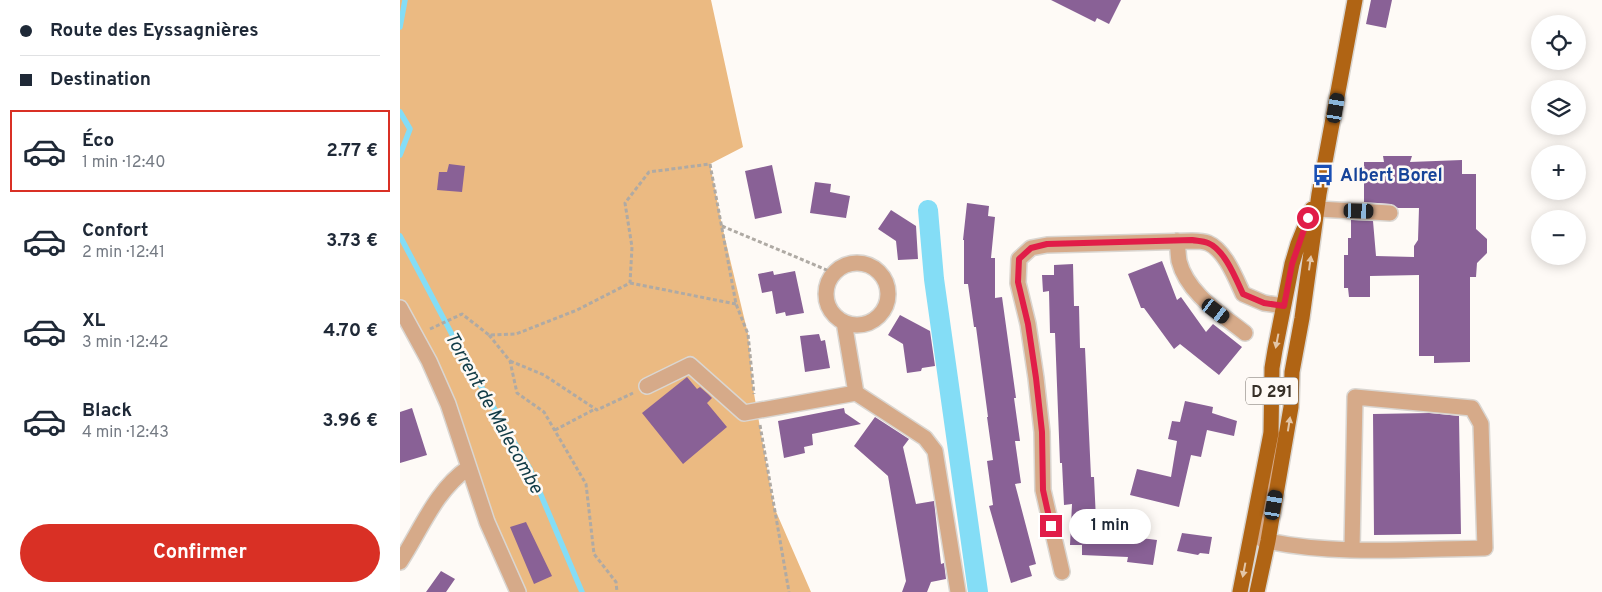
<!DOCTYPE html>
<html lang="fr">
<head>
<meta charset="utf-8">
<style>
	body { margin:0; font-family:Overpass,sans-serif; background:#f6f6f7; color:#1f2937; height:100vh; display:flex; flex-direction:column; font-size:19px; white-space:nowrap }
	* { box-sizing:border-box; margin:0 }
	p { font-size:16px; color:#747a83 }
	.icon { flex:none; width:28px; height:28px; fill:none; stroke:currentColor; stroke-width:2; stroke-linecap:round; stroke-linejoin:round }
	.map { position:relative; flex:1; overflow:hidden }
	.side { display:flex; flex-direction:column; background:#fff; width:400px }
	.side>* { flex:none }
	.banner { display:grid; align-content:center; height:110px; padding:0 20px; background:#fff }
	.buttons { position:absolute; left:1131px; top:15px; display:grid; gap:10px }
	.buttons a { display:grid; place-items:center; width:55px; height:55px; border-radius:50%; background:#fff; box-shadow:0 2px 12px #0003; font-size:25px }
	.end { position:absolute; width:22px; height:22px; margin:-11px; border:6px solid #e11d48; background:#fff; box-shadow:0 0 0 2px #fff }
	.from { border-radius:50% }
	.bubble { position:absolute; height:35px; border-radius:18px; background:#fff; box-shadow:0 2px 12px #0003; font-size:16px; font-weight:700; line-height:35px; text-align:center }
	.car { position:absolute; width:15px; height:30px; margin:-15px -8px; border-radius:6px; box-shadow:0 0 4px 1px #0007; background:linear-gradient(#222 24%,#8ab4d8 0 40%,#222 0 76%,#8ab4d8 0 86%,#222 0) }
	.banner b { display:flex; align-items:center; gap:18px; height:48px; font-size:19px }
	.banner b+b { border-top:1px solid #e0e1e3 }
	.banner i { width:12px; height:12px; background:#1f2937 }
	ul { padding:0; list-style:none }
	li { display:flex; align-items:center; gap:15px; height:82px; margin:0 10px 8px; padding:0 10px; border:2px solid transparent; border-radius:0px }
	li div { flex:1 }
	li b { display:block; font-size:19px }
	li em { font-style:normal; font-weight:700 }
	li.active { border-color:#d93025 }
	li>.icon { width:45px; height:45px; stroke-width:1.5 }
	.action { display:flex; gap:10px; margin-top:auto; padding:10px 20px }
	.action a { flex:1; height:58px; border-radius:30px; background:#d93025; color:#fff; font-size:20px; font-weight:700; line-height:58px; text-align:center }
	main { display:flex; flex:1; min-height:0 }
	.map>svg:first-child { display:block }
	.forest { fill:#ebba82 }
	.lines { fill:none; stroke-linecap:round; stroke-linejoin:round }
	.stream { stroke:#84ddf6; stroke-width:5.5 }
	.canal { stroke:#84ddf6; stroke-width:20 }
	.building { fill:#896196 }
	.minor-casing { stroke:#dad6d1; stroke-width:18 }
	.major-casing { stroke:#dad6d1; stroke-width:18 }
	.path { stroke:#afaaa4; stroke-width:3; stroke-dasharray:4 2.5; stroke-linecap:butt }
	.minor { stroke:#d6aa89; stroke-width:15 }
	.major { stroke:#b06414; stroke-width:15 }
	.oneway { fill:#e3c6a7 }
	.route { stroke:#e11d48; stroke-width:6 }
	.labels { text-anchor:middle; stroke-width:5; stroke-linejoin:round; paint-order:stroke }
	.shield { fill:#fefaf6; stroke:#736d66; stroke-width:1 }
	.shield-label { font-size:16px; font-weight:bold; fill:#373028 }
	.transit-label { font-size:18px; font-weight:bold; fill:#164399; stroke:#fefaf6; text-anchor:start }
	.water-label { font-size:19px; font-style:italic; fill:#123c47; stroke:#fefaf6 }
</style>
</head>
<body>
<main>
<section class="side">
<div class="banner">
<b><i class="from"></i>Route des Eyssagnières</b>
<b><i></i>Destination</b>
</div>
<ul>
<li class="active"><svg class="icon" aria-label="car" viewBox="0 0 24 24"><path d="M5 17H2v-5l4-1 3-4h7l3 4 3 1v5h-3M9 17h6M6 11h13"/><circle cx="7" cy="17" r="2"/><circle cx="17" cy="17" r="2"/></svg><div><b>Éco</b><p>1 min · 12:40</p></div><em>2.77 €</em></li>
<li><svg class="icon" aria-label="car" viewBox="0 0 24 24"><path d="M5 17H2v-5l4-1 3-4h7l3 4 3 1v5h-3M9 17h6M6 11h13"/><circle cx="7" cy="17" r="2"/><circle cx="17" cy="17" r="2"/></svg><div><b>Confort</b><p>2 min · 12:41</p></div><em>3.73 €</em></li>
<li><svg class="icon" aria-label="car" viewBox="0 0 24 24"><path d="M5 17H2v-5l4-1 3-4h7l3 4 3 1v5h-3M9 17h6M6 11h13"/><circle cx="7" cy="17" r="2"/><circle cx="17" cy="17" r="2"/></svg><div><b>XL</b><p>3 min · 12:42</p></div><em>4.70 €</em></li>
<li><svg class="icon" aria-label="car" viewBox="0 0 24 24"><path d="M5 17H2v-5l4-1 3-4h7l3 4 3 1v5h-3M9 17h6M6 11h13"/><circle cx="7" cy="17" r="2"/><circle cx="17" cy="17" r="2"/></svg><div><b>Black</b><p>4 min · 12:43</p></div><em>3.96 €</em></li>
</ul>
<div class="action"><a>Confirmer</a></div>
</section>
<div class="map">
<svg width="1202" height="592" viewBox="0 0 1202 592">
	<rect width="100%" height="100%" fill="#fefaf6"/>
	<path class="forest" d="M 0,0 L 311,0 L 343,147 L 310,164 L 322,226 L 348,334 L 353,388 L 374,507 L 411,592 L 118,592 L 0,308 Z"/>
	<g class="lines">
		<path class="stream" d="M 0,27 L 5,0
			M 0,112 L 10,129 L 0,155
			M 0,236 L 65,359 L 130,469 L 182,592"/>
		<path class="canal" d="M 528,210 L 534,279 L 578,592"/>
	</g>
	<path class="building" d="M 651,0 L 721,0 L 709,24 L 697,18 L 695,22 Z
		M 971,0 L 992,0 L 986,28 L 966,24 Z
		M 983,156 L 1012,156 L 1010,162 L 1062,160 L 1062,174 L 1076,174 L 1076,229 L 1087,239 L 1087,253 L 1077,263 L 1076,277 L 1070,277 L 1070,362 L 1034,363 L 1034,356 L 1019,356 L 1019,275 L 970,276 L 970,297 L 949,297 L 948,288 L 944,288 L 944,255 L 948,255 L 948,238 L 951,238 L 951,220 L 973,221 L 976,256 L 1014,257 L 1014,246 L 1018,240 L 1019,208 L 998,208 L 991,204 L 964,202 L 964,162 L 984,162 Z
		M 49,164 L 65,166 L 62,192 L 37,190 L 39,172 L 47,172 Z
		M 372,165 L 382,213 L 355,219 L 345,171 Z
		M 415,182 L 431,184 L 430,192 L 450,196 L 446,218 L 410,213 Z
		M 567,203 L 589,206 L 588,216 L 595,217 L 591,258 L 595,258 L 595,298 L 602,297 L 616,398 L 614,398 L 620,441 L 615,441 L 621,483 L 615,484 L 636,564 L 629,566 L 632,576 L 611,583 L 589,506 L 593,505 L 587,461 L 593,460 L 587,417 L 588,417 L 576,327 L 574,327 L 568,284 L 564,284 L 564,240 L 563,240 Z
		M 491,210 L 516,226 L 518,259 L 498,260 L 496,241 L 478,229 Z
		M 762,261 L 777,300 L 781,297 L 806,332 L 813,324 L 842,347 L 819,375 L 780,344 L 774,349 L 744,308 L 741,308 L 728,274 Z
		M 673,264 L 674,306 L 679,306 L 680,348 L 685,348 L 691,477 L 694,477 L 696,520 L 743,527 L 741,538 L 757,540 L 753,565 L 727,562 L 728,557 L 682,555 L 682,545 L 670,545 L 672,504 L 664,505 L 662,463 L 660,463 L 655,333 L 650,333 L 649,291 L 643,292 L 642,275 L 654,275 L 654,265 Z
		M 373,271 L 374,275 L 395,271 L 404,313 L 386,316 L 385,312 L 376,314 L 372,291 L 362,293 L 358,274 Z
		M 500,315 L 530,331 L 535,366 L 522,368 L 521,371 L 507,373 L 503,344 L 488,335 Z
		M 419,334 L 421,341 L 425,340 L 430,368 L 405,372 L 400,336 Z
		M 287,377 L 297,389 L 300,387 L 308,394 L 312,398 L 307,403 L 327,427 L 283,464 L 242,413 Z
		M 785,401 L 813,407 L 812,413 L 837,421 L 834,436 L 807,430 L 801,457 L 791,455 L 779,507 L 730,495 L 737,469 L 771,477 L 777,441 L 768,439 L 772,421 L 780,422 Z
		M 12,408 L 27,455 L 0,463 L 0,412 Z
		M 444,408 L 445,413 L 461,424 L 412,434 L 413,445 L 404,447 L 405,453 L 384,458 L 378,421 Z
		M 1030,413 L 1059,416 L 1061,534 L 974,535 L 973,414 Z
		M 475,417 L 509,439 L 503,447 L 516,504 L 534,501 L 541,564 L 544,563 L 546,579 L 531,582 L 527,592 L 502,592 L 506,581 L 488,476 L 454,446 Z
		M 126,522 L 152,576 L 134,584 L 110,527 Z
		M 782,533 L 812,537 L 809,554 L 800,553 L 798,555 L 777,551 Z
		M 41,571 L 55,579 L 46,592 L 26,592 Z"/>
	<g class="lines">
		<g class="minor-casing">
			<path id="minor" d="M 918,209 L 990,213
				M 777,241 C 778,247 778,255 779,261 C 787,293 821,314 845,333
				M426 294a31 31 0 1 1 62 0a31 31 0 1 1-62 0Z
				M 0,308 L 29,361 L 48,404 L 87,522 L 118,592
				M 444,322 L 456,393 L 525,438 L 535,451 L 558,592
				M 247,386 L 290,365 L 344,413 L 456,393
				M 871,433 L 877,445 L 859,531 L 859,535 L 863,540 C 932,556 1014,549 1085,548 L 1081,424 L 1072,408 L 955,397 L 952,549
				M 0,562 C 21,530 35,491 68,468
				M 662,572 L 643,490 L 642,432 L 636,378 L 628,324 L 618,283 L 619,259 L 631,248 L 647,245 L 792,241 C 797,241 803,241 808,243 C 825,250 836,279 843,294 L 864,303 L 883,306"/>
		</g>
		<g class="major-casing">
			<path id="major" d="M 840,592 L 871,433 L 872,368 L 875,350 L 892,264 L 898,244 L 912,209
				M 857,592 L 868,541 L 891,407 L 892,372 L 902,318 L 919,194 L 955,0"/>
		</g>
		<path class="path" d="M 322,226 L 434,273
			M 230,283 L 336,304
			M 30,329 L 62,314 L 89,335 L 116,334 L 177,310 L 230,283 L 232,247 L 225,203 L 249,172 L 310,164 L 336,304 L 348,334 L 354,394
			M 89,335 L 110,361 L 117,393 L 144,412 L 186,484 L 194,554 L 216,582 L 217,592
			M 110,361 L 144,375 L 197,410 L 233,393
			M 360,425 L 389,592
			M 155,430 L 195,409"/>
		<use href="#minor" class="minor"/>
		<use href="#major" class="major"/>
	</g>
	<defs><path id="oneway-solid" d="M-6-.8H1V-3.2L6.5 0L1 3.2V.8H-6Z" transform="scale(1.25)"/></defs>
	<g class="oneway">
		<use href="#oneway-solid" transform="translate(910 263) rotate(-82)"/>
		<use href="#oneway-solid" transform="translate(877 341) rotate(101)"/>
		<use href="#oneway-solid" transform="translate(889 424) rotate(-81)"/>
		<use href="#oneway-solid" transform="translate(844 570) rotate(101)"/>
	</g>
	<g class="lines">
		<path class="route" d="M 651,526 L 643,490 L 642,432 L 636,378 L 628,324 L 618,282 L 619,259 L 631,248 L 647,244 L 792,240 C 797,241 803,241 808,243 C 825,250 836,279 843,294 L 864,303 L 884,306 L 892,264 L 908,218"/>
	</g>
	<defs>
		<g id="bus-bare" transform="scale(1.725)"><path d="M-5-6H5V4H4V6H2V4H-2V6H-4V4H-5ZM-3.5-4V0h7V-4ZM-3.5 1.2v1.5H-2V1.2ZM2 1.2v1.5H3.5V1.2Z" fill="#1a4fb4" stroke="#fefaf6" stroke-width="2.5" paint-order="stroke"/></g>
	</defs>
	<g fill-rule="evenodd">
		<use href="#bus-bare" x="923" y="175"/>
	</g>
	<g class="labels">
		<rect class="shield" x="846" y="377.5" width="52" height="27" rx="4"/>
		<g class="shield-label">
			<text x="872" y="397">D 291</text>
		</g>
		<g class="transit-label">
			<text x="940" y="181">Albert Borel</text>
		</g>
		<g class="water-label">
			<text transform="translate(95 412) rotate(61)" y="7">Torrent de Malecombe</text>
		</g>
	</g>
</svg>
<div class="buttons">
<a><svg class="icon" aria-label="locate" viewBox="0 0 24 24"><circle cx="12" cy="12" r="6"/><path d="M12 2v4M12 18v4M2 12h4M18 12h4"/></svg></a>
<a><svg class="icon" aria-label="layers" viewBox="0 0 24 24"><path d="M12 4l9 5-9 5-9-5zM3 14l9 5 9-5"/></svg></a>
<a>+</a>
<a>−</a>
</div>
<i class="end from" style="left:908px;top:218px"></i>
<i class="end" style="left:651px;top:526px"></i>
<div class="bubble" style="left:669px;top:509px;width:82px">1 min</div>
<i class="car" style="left:936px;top:108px;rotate:10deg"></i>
<i class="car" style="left:959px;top:211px;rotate:92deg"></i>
<i class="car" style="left:816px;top:311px;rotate:127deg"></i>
<i class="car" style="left:874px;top:505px;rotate:10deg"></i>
</div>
</main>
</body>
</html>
